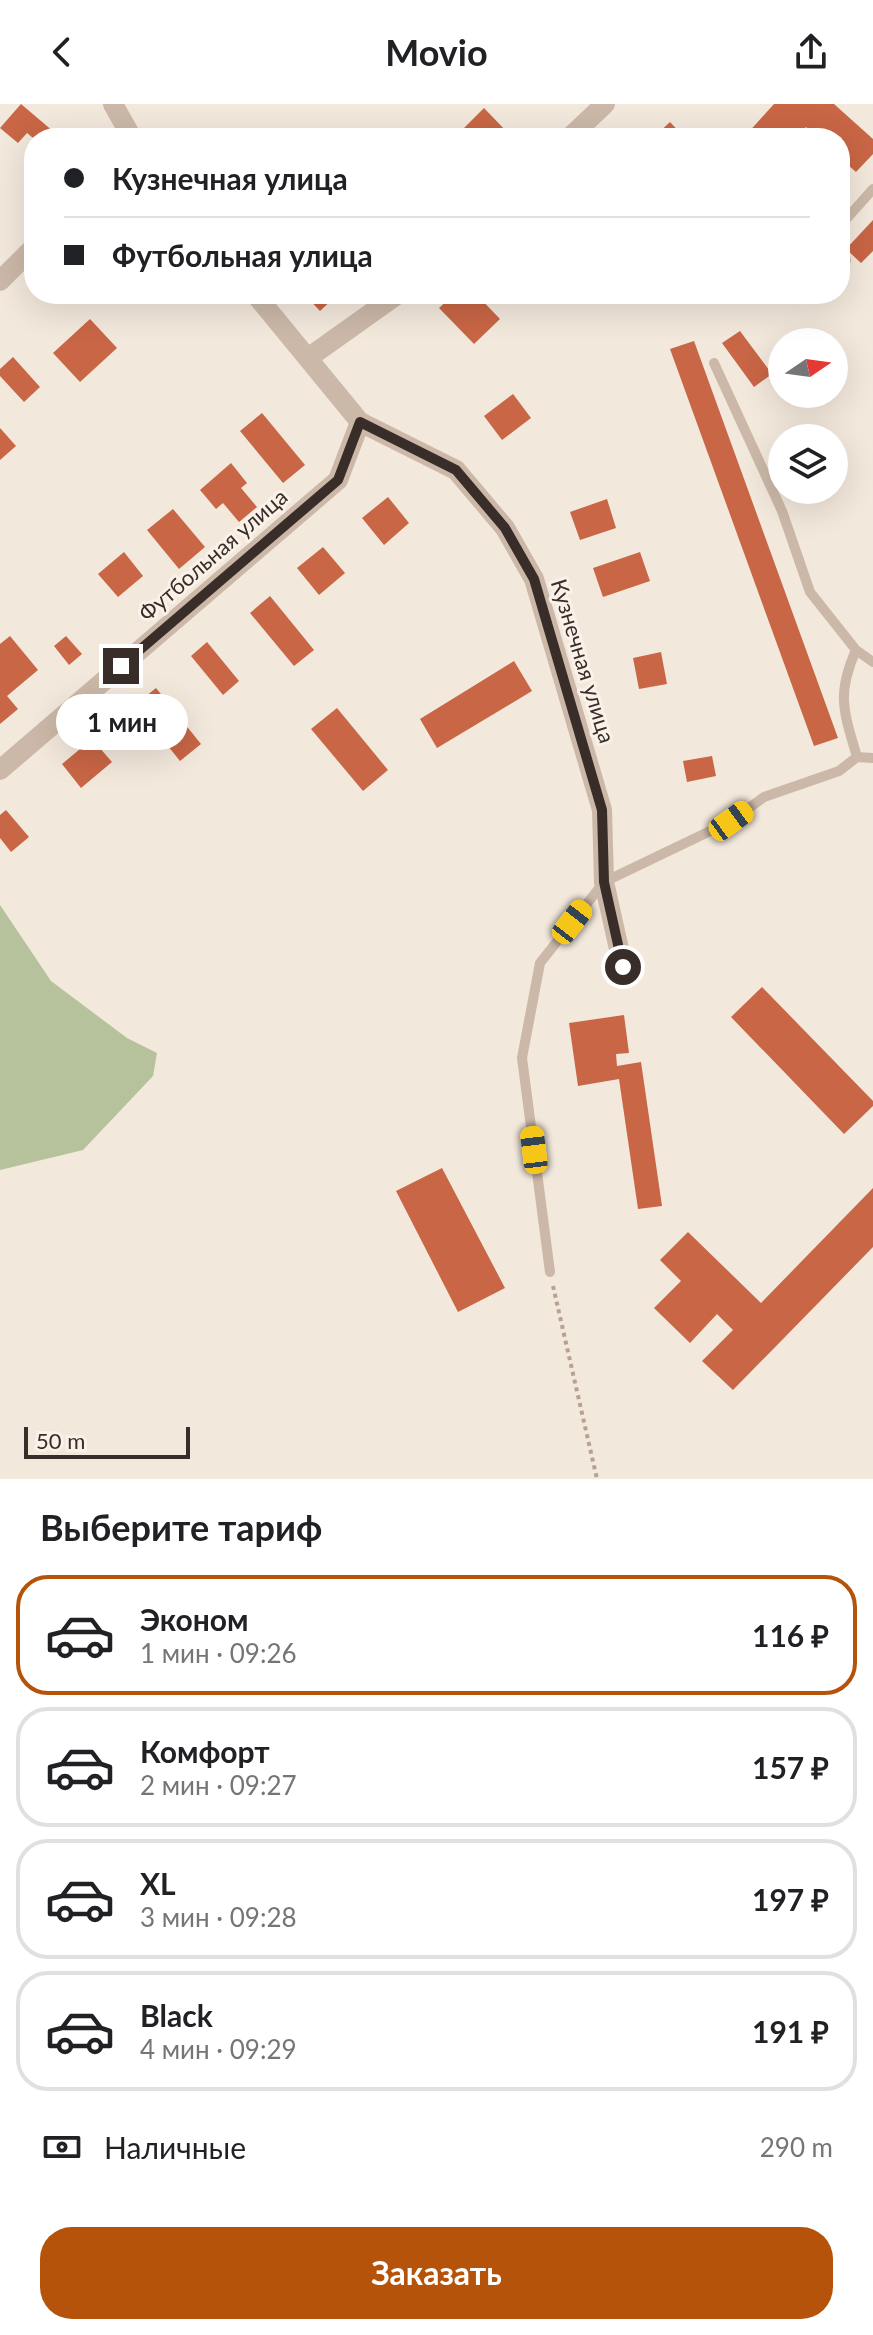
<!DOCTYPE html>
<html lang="ru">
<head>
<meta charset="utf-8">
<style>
	body { margin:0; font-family:Lato,sans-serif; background:#f2f2f2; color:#202124; height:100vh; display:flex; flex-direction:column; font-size:30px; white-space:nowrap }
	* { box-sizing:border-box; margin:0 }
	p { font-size:26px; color:#757577 }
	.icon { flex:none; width:44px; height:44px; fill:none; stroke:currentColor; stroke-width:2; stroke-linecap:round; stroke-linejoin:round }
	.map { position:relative; height:1375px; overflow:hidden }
	.panel { display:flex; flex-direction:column; background:#fff; flex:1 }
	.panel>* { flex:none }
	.guide { position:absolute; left:24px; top:24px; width:826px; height:176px; border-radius:32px; box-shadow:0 8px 32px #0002; display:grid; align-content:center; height:176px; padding:0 40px; background:#fff }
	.needle { width:52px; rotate:77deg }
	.buttons { position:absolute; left:768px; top:224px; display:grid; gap:16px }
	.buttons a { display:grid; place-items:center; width:80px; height:80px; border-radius:50%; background:#fff; box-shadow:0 8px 32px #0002; font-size:40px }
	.scale { position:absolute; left:24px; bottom:20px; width:166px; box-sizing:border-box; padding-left:8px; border:4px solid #382d28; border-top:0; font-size:22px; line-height:28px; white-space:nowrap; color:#382d28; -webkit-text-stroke:6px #faf2e9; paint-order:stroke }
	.end { position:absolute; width:36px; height:36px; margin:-18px; border:10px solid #382d28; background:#fff; box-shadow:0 0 0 4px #fff }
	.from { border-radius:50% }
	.bubble { position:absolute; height:56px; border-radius:28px; background:#fff; box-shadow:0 8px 32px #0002; font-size:26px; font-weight:700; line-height:56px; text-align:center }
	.car { position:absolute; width:24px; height:48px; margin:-24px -12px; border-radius:10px; box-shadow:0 0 6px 2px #0007; background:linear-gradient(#f5c518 24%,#345 0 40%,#f5c518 0 76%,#345 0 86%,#f5c518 0) }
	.guide b { display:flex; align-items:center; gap:28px; height:76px; font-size:30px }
	.guide b+b { border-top:2px solid #e0e0e0 }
	.guide i { width:20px; height:20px; background:#202124 }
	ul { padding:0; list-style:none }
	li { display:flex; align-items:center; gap:24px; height:120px; margin:0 16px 12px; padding:0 24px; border:4px solid #e0e0e0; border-radius:32px }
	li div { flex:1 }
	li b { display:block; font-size:30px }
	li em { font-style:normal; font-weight:700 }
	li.selected { border-color:#b45309 }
	li>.icon { width:72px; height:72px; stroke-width:1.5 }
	h2 { padding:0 40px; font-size:36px; line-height:96px }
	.pay { display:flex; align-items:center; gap:20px; height:88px; padding:0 40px; font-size:30px }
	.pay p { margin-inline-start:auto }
	.action { display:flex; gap:16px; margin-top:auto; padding:16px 40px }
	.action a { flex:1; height:92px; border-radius:32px; background:#b45309; color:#fff; font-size:32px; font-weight:700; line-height:92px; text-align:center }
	header { display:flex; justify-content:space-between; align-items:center; height:104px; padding:0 40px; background:#fff; font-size:36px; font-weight:700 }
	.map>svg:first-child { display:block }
	.green { fill:#b5c29c }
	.building { fill:#c86645 }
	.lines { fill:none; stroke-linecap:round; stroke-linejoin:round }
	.path { stroke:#b7a292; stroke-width:4; stroke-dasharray:4 4; stroke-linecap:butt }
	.lane { stroke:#cbb8a8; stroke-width:10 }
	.street { stroke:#cbb8a8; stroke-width:20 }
	.route { stroke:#382d28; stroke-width:10 }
	.labels { text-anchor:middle; stroke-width:6; stroke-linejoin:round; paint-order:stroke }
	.street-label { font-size:22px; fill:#382d28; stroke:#faf2e9 }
</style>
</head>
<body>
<header><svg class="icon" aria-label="back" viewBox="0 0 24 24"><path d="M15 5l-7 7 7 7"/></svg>Movio<svg class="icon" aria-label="share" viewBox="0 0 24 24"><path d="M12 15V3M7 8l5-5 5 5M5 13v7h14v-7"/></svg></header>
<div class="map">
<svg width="873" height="1375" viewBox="0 0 873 1375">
	<rect width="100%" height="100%" fill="#f3e8dc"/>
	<path class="green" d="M 0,801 L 51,877 L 127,934 L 157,949 L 153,972 L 83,1046 L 0,1066 Z"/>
	<path class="building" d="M 21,0 L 54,28 L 49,34 L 33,34 L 27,29 L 18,39 L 0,24 Z
		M 774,0 L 834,0 L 873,35 L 873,50 L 856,68 L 840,54 L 840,34 L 818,34 L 806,23 L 796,34 L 750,34 L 746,31 Z
		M 484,4 L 508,29 L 504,34 L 473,34 L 464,24 Z
		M 670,18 L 685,34 L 653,34 Z
		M 873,116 L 873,147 L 861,159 L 846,145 Z
		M 304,190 L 338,190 L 320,207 Z
		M 454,190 L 476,190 L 500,215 L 474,240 L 439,204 Z
		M 90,215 L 117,244 L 80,278 L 53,249 Z
		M 740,227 L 772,270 L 754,283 L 722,239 Z
		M 694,237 L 838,634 L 814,642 L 670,245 Z
		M 13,253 L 40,283 L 24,298 L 0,272 L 0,265 Z
		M 513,290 L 531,314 L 502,336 L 484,312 Z
		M 262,309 L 305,361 L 283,379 L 240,327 Z
		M 0,324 L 16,342 L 0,356 Z
		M 231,359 L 247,379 L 241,384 L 257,403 L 239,418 L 223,399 L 216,405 L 200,386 Z
		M 388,393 L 409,419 L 384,441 L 362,414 Z
		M 607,395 L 616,424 L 580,436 L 570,408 Z
		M 173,405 L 205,443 L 179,465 L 147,426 Z
		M 323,443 L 345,469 L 319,491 L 297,464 Z
		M 124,448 L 143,472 L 118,493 L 98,470 Z
		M 640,448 L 650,477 L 603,493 L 593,464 Z
		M 270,492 L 314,546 L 294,562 L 250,509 Z
		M 10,532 L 38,566 L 7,592 L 18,605 L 0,620 L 0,540 Z
		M 66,532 L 82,550 L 69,561 L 54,542 Z
		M 207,538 L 239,577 L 223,591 L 191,552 Z
		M 661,548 L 667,580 L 639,585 L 633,554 Z
		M 514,557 L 532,587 L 437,644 L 420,615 Z
		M 156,584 L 201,640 L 180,657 L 135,601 Z
		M 337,604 L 388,666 L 363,687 L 311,625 Z
		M 92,635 L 112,658 L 81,684 L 62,660 Z
		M 712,652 L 716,672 L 687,678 L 683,657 Z
		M 6,706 L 29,733 L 11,748 L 0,734 L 0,711 Z
		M 762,883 L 873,997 L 873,1002 L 844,1030 L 731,913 Z
		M 624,911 L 629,949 L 616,950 L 617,962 L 641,958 L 662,1102 L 638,1105 L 619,975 L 578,982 L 569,919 Z
		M 442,1064 L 505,1184 L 458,1208 L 396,1087 Z
		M 873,1084 L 873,1143 L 733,1286 L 702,1257 L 733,1226 L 717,1210 L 690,1239 L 654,1204 L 681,1177 L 660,1156 L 688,1128 L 761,1199 Z"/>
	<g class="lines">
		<path class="path" d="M 553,1182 L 597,1375"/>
		<path class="lane" d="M 840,122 L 873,85
			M 840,145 L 845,151 L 846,157 L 840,163
			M 714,259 L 782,407 L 810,488 L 856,546 L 873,558
			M 856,546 C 836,591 844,608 857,653
			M 550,1168 L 522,954 L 540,859 L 604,778 L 731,717 L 764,693 L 839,667 L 857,653 L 873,654"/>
		<path class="street" d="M 113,0 L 132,34
			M 569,34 L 605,0
			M 0,177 L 34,143
			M 255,190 L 360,318 L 456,366 L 505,424 L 534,475 L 602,706 L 604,778 L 623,863
			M 308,254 L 398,190
			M 0,666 L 338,376 L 360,318"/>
	</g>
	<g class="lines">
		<path class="route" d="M 121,562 L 338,376 L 360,318 L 456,366 L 505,424 L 534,475 L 602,706 L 604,778 L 623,863"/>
	</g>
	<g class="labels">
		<g class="street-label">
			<text transform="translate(213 451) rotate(-41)" y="8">Футбольная улица</text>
			<text transform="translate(583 557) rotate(73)" y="8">Кузнечная улица</text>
		</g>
	</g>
</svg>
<div class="buttons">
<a><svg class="needle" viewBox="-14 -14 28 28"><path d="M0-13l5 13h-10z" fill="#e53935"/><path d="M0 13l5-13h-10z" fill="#757577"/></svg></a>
<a><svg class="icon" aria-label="layers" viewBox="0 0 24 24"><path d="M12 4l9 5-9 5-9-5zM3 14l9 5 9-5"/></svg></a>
</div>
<div class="scale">50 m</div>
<i class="end from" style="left:623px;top:863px"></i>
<i class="end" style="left:121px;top:562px"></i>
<div class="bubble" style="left:56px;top:590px;width:132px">1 мин</div>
<i class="car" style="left:731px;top:717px;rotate:54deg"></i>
<i class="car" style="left:572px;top:818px;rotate:38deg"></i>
<i class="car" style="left:534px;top:1046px;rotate:353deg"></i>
<div class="guide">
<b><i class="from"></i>Кузнечная улица</b>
<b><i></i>Футбольная улица</b>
</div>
</div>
<section class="panel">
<h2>Выберите тариф</h2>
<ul>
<li class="selected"><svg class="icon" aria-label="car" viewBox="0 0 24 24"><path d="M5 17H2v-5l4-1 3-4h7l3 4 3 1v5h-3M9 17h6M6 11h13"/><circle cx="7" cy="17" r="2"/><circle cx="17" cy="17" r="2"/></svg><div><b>Эконом</b><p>1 мин · 09:26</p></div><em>116 ₽</em></li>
<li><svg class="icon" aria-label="car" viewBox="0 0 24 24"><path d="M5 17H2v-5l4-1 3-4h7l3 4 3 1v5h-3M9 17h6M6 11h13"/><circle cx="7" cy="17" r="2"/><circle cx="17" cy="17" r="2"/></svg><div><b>Комфорт</b><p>2 мин · 09:27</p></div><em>157 ₽</em></li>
<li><svg class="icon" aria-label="car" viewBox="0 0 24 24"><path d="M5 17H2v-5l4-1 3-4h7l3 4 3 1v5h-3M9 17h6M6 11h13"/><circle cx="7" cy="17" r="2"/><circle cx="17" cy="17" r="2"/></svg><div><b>XL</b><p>3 мин · 09:28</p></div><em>197 ₽</em></li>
<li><svg class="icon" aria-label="car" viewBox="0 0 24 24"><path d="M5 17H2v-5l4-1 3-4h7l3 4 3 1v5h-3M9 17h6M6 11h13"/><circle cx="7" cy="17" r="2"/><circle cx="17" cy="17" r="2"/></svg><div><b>Black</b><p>4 мин · 09:29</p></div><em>191 ₽</em></li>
</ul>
<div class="pay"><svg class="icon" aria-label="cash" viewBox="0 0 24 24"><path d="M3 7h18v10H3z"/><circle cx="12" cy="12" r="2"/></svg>Наличные<p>290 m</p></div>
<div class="action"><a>Заказать</a></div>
</section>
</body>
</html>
